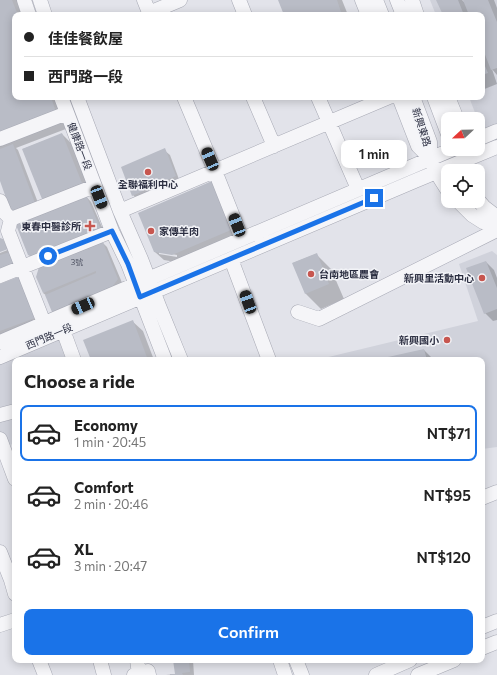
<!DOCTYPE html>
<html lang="en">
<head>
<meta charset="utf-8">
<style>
	body { margin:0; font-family:Commissioner,"Noto Sans TC",sans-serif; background:#f6f6f6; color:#222; height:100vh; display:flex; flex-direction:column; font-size:15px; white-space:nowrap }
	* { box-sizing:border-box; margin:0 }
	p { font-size:13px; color:#767676 }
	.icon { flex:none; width:22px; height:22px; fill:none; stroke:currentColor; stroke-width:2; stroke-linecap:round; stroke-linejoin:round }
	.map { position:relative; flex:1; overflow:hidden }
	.drawer { position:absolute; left:12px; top:357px; width:473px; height:306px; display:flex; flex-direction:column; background:#fff; border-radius:8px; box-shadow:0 2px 10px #0003 }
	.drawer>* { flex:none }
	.banner { position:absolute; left:12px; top:12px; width:473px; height:88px; border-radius:8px; box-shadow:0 2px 10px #0003; display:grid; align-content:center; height:88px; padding:0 12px; background:#fff }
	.needle { width:26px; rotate:248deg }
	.tools { position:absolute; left:441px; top:112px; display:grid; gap:8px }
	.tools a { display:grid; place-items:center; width:44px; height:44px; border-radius:8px; background:#fff; box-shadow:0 2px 10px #0003; font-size:20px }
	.end { position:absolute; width:18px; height:18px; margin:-9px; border:5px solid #1a73e8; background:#fff; box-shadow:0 0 0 2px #fff }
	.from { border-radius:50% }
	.bubble { position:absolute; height:28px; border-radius:8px; background:#fff; box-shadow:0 2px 10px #0003; font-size:13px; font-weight:600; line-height:28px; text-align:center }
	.car { position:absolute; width:12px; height:24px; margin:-12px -6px; border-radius:5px; box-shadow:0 0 3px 1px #0007; background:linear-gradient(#222 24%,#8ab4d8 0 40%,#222 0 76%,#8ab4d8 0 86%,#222 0) }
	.banner b { display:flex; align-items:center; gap:14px; height:38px; font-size:15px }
	.banner b+b { border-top:1px solid #e0e0e0 }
	.banner i { width:10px; height:10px; background:#222 }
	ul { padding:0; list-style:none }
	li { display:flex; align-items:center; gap:12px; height:56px; margin:0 8px 6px; padding:0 4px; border:2px solid transparent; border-radius:8px }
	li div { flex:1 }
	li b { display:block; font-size:15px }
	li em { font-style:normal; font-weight:600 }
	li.on { border-color:#1a73e8 }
	li>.icon { width:36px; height:36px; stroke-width:1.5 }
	h2 { padding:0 12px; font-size:18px; line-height:48px }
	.primary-button { display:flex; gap:8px; margin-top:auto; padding:8px 12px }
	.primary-button a { flex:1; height:46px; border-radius:8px; background:#1a73e8; color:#fff; font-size:16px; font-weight:600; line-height:46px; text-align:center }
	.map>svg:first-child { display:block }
	.built { fill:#d0d2db }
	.shadow { fill:#0003; fill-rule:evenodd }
	.building { fill:#b9bcc6 }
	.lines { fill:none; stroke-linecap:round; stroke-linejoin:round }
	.minor-casing { stroke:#a7a9b4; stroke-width:15 }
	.minor { stroke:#f5f5f8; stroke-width:14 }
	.route { stroke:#1a73e8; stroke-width:5 }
	.poi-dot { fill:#c7564f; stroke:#f2f3f7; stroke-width:1.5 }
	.labels { text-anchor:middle; stroke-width:3; stroke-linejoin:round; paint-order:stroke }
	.number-label { font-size:8px; fill:#4e5262 }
	.street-label { font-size:10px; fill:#2b2e41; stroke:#f2f3f7 }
	.poi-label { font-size:10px; font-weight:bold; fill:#2b2e41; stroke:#f2f3f7; text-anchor:end }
</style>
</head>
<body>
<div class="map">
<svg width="497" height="675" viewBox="0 0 497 675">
	<rect width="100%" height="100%" fill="#e2e3ea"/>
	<path class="built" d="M 430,0 L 497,0 L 497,125 L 482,131 L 469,97 L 482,97 L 482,15 L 436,15 Z
		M 492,251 L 497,255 L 497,447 L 482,449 L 482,360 L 316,360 L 478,321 L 459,264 Z
		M 61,338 L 70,360 L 15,360 L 15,443 L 0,449 L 0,364 Z"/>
	<path class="shadow" d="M 0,0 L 18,0 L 24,15 L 15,15 L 15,97 L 56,97 L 71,127 L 16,148 L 18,150 L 40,208 L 0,179 Z
		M 279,0 L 342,0 L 348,15 L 285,15 Z
		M 437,0 L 462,0 L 466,4 L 464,0 L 494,0 L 497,8 L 497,75 L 492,69 L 497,84 L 482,90 L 482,15 L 444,15 Z
		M 62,134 L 73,145 L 92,194 L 86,196 L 91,202 L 106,236 L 34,260 L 29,255 L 54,210 L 43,199 L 23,149 Z
		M 164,150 L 170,155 L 180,182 L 138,200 L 133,195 Z
		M 212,182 L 238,238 L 181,263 L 164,260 L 155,252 ZM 159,252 L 177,255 L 177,257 L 159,254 Z
		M 102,242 L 107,247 L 123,285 L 58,317 L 53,312 L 47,296 L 43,293 Z
		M 10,249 L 0,278 L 0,253 Z
		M 316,254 L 331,269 L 344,299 L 321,309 L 306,294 L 293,263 Z
		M 486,262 L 494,270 L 497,278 L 497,320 L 493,321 L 485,313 Z
		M 0,285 L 40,323 L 0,335 Z
		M 132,321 L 143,331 L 154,360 L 93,360 Z
		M 424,350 L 434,360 L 381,360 Z
		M 174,660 L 193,660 L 194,675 L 166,675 L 176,674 Z"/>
	<path class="building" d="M 0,0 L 12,0 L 18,15 L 15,15 L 15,97 L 51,97 L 56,112 L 0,133 Z
		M 278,0 L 337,0 L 342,15 L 284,15 Z
		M 436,0 L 458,0 L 464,15 L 443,15 Z
		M 463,0 L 488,0 L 497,22 L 497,68 L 491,70 L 482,47 L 482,15 L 469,15 Z
		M 482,59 L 488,73 L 482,75 Z
		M 62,133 L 82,183 L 42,199 L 22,149 Z
		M 13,144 L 35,203 L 11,212 L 0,181 L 0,149 Z
		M 165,148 L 176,176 L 132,196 L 121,167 Z
		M 212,181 L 231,230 L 172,255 L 154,252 L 138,213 Z
		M 86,195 L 101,230 L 35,258 L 28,255 L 16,225 Z
		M 0,238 L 3,239 L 8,249 L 0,252 Z
		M 102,240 L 118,279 L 112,287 L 52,312 L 45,295 L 96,273 L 96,271 L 43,293 L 36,277 L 39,267 Z
		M 10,252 L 15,262 L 11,267 L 0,271 L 0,255 Z
		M 317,253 L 329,284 L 305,294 L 292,263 Z
		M 486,261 L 497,288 L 497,309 L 484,314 L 466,268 Z
		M 18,277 L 23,280 L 35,318 L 0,331 L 0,284 Z
		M 133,320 L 148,360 L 91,360 L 83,340 Z
		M 424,349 L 427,360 L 379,360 L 379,359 Z
		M 173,660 L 189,660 L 190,672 L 182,673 L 183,675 L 170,675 L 170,674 L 175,674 Z"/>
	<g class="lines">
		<g class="minor-casing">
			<path id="minor" d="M 24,0 L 29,15
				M 40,0 L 45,15
				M 144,0 L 150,15
				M 239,0 L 245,15
				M 362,0 L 368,15
				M 376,0 L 382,15
				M 397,0 L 403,15
				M 412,0 L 417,15
				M 149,13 L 180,0
				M 61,97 L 112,231 L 128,264 L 165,360
				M 77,97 L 120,211 L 141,259 L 159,306 L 181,360
				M 184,97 L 215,171 L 242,239
				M 253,97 L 274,146
				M 318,97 L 358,189
				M 399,97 L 418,146 L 430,158
				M 413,97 L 430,142 L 430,158 L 436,172 L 448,191
				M 434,97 L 448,134
				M 448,97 L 457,119
				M 0,139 L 67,113
				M 478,139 L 497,131
				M 478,200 L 484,207 L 497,217
				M 0,201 L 5,213 L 11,219
				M 458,201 L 472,215 L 483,222 L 497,224
				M 120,211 L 389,97
				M 11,219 L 8,231 L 44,323
				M 11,219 L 95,186
				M 231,259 L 269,360
				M 0,276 L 112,231
				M 298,312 L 319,319 L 497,230
				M 63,330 L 74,360
				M 0,342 L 453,149
				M 0,357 L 417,180 L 497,147
				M 0,415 L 15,411
				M 0,439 L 15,479
				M 482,498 L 497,492
				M 0,552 L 11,580 L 15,594
				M 0,625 L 15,620
				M 482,627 L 497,621
				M 482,648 L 497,642
				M 39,660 L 45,675
				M 100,660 L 104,675
				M 137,660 L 139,674
				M 280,660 L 285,675
				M 296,660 L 302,675
				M 134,675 L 148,671 L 149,675
				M 376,675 L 410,660
				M 418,675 L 454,660"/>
		</g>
		<use href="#minor" class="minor"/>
	</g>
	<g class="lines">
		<path class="route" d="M 48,256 L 112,231 L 128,264 L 140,297 L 374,198"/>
	</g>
	<g class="poi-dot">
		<circle cx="148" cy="172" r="4"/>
		<path d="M88 220h4v4h4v4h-4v4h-4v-4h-4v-4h4z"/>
		<circle cx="151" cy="231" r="4"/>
		<circle cx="311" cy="274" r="4"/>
		<circle cx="482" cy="278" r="4"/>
		<circle cx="447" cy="340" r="4"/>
	</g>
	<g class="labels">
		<g class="number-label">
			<text x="77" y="265">3號</text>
		</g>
		<g class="street-label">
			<text transform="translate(422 127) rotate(72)" y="4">新興東路</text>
			<text transform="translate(80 146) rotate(69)" y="4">健康路一段</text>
			<text transform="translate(49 336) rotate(-23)" y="4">西門路一段</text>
		</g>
		<g class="poi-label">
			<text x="148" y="188" text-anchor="middle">全聯福利中心</text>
			<text x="81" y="230">東春中醫診所</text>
			<text x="159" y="235" text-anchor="start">家傳羊肉</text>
			<text x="319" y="278" text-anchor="start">台南地區農會</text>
			<text x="474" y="282">新興里活動中心</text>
			<text x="439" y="344">新興國小</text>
		</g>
	</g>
</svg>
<div class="tools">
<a><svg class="needle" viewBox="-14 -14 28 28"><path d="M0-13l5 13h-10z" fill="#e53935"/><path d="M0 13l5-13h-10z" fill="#767676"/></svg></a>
<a><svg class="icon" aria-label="locate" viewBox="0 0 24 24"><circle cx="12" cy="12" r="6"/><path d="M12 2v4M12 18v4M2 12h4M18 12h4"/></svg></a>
</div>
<i class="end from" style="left:48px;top:256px"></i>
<i class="end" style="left:374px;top:198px"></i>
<div class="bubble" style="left:341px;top:140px;width:66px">1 min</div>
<i class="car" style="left:210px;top:159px;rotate:337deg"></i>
<i class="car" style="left:99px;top:197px;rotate:159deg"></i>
<i class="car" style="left:237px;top:225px;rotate:339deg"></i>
<i class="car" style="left:248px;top:302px;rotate:340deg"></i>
<i class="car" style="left:83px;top:306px;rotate:247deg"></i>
<div class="banner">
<b><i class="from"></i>佳佳餐飲屋</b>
<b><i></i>西門路一段</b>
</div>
<section class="drawer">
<h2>Choose a ride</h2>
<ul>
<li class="on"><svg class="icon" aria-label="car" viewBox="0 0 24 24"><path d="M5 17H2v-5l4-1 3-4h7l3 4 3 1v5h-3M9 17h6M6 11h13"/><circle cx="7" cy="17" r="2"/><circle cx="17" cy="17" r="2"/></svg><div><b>Economy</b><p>1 min · 20:45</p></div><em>NT$71</em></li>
<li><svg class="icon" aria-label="car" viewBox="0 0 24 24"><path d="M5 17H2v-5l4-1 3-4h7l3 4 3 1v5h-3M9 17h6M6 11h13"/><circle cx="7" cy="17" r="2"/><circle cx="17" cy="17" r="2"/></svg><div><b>Comfort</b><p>2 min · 20:46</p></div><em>NT$95</em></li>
<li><svg class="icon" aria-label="car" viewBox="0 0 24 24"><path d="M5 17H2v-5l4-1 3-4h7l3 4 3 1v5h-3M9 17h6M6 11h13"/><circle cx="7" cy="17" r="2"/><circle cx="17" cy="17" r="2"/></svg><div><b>XL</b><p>3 min · 20:47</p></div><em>NT$120</em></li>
</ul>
<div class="primary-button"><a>Confirm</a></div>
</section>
</div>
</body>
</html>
